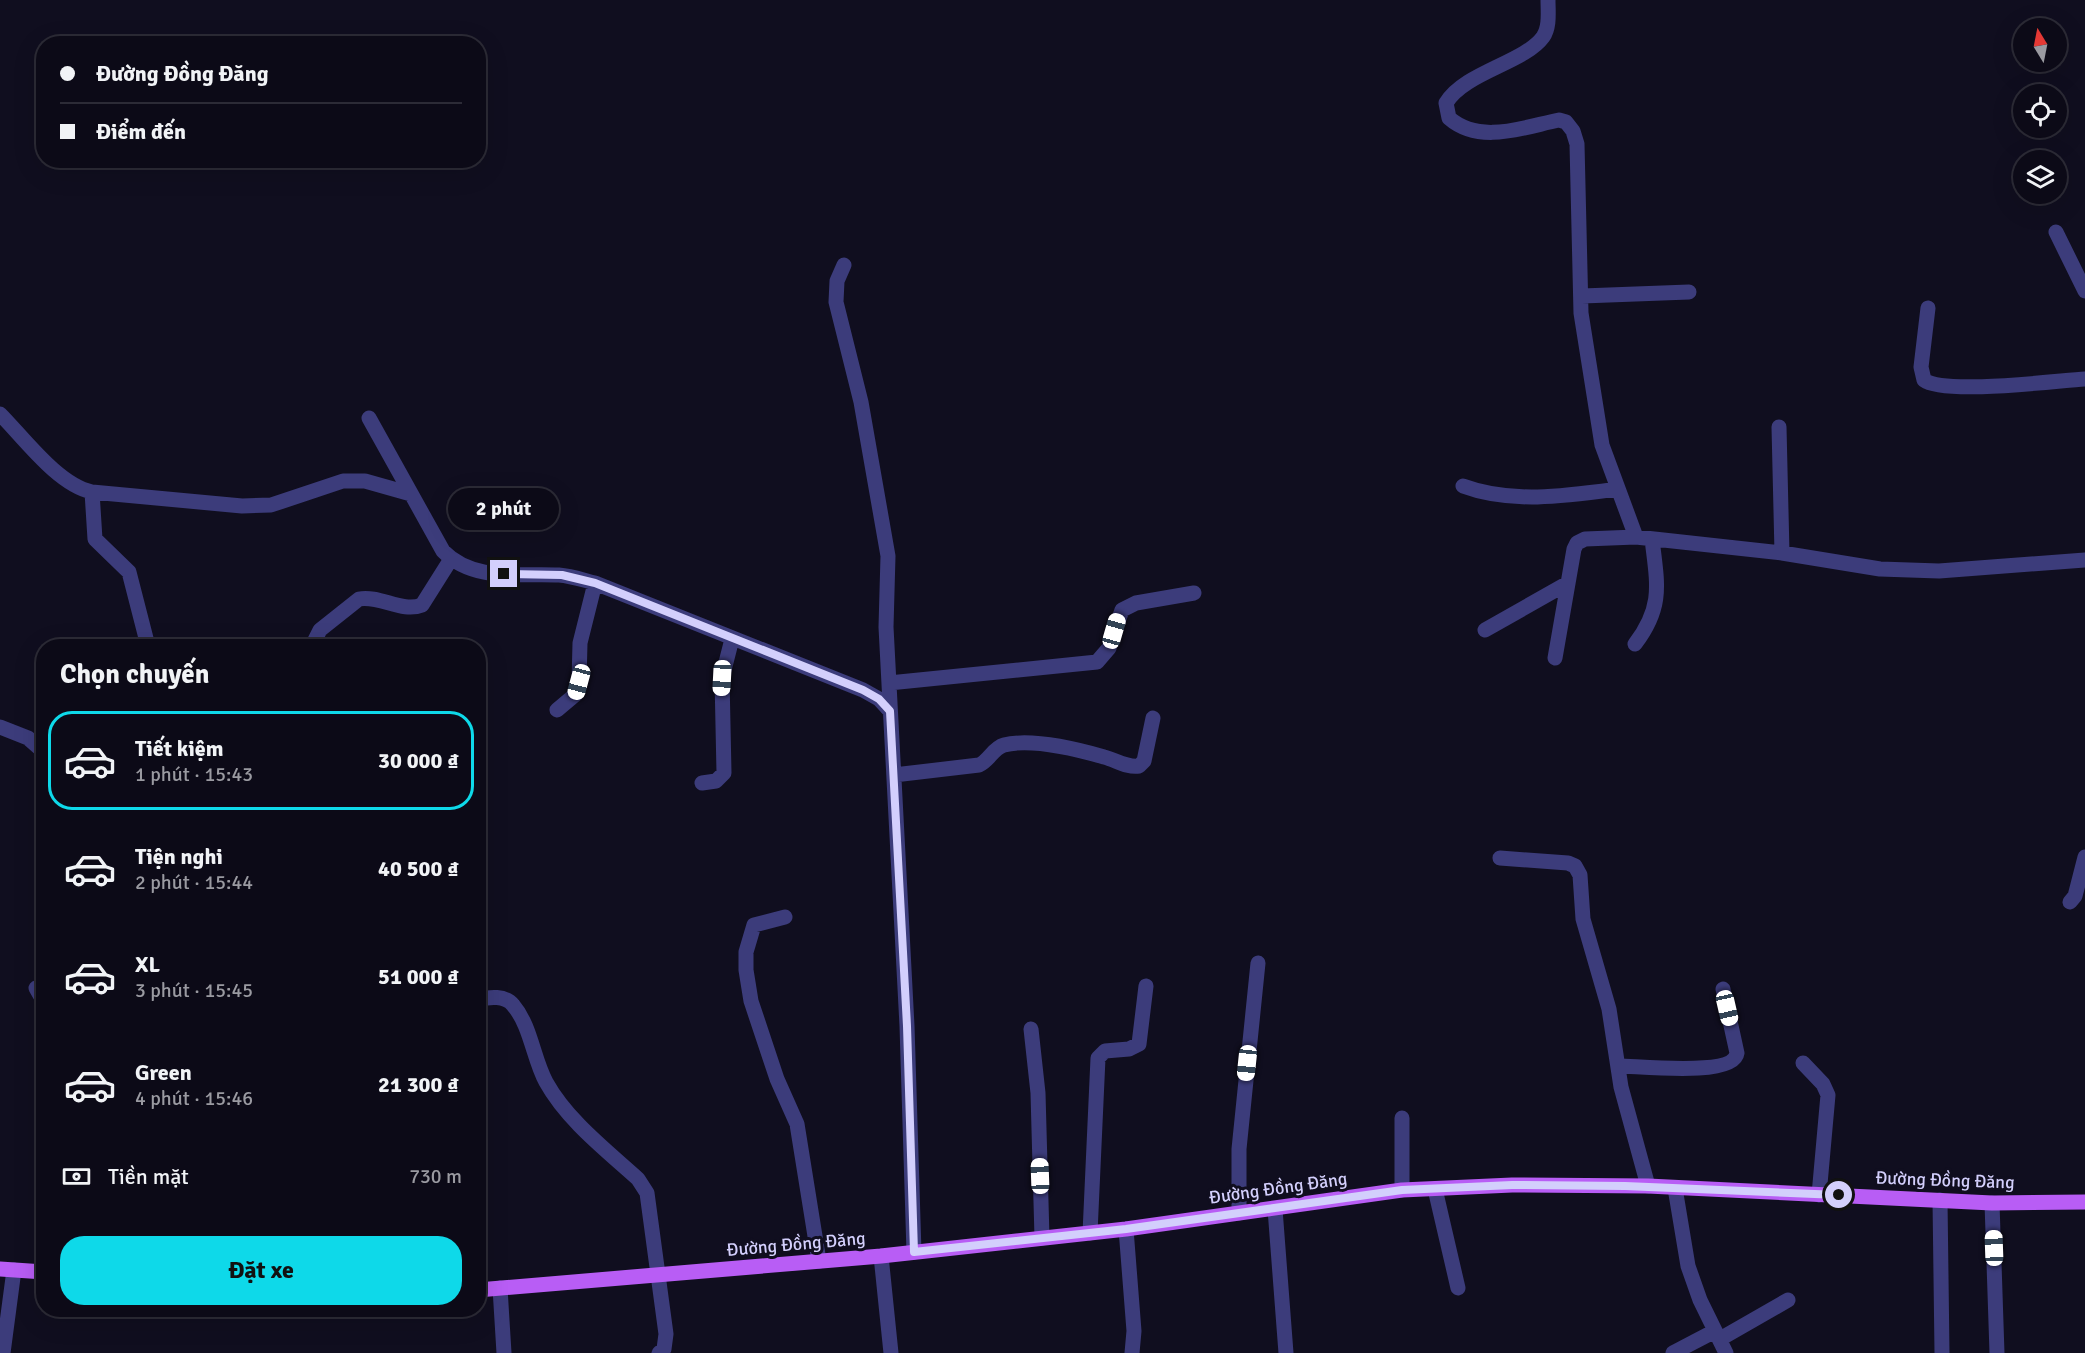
<!DOCTYPE html>
<html lang="vi">
<head>
<meta charset="utf-8">
<style>
	body { margin:0; font-family:Signika,sans-serif; background:#1a1824; color:#f1f3f6; height:100vh; display:flex; flex-direction:column; font-size:22px; white-space:nowrap }
	* { box-sizing:border-box; margin:0 }
	p { font-size:20px; color:#9a9aa1 }
	.icon { flex:none; width:33px; height:33px; fill:none; stroke:currentColor; stroke-width:2; stroke-linecap:round; stroke-linejoin:round }
	.map { position:relative; flex:1; overflow:hidden }
	.panel { position:absolute; left:36px; top:639px; width:450px; height:678px; display:flex; flex-direction:column; background:#0c0a17; border-radius:24px; box-shadow:0 6px 24px #0002,0 0 0 2px #2c2b36 }
	.panel>* { flex:none }
	.top-card { position:absolute; left:36px; top:36px; width:450px; height:132px; border-radius:24px; box-shadow:0 6px 24px #0002,0 0 0 2px #2c2b36; display:grid; align-content:center; height:132px; padding:0 24px; background:#0c0a17 }
	.needle { width:39px; rotate:350deg }
	.controls { position:absolute; left:2013px; top:18px; display:grid; gap:12px }
	.controls a { display:grid; place-items:center; width:54px; height:54px; border-radius:50%; background:#0c0a17; box-shadow:0 6px 24px #0002,0 0 0 2px #2c2b36; font-size:30px }
	.end { position:absolute; width:27px; height:27px; margin:-14px; border:8px solid #d3cffc; background:#111; box-shadow:0 0 0 3px #111 }
	.from { border-radius:50% }
	.bubble { position:absolute; height:42px; border-radius:21px; background:#0c0a17; box-shadow:0 6px 24px #0002,0 0 0 2px #2c2b36; font-size:20px; font-weight:700; line-height:42px; text-align:center }
	.car { position:absolute; width:18px; height:36px; margin:-18px -9px; border-radius:8px; box-shadow:0 0 4px 2px #0007; background:linear-gradient(#fff 24%,#345 0 40%,#fff 0 76%,#345 0 86%,#fff 0) }
	.top-card b { display:flex; align-items:center; gap:21px; height:57px; font-size:22px }
	.top-card b+b { border-top:2px solid #2c2b36 }
	.top-card i { width:15px; height:15px; background:#f1f3f6 }
	ul { padding:0; list-style:none }
	li { display:flex; align-items:center; gap:18px; height:99px; margin:0 12px 9px; padding:0 12px; border:3px solid transparent; border-radius:24px }
	li div { flex:1 }
	li b { display:block; font-size:22px }
	li em { font-style:normal; font-weight:700 }
	li.on { border-color:#0ed9e9 }
	li>.icon { width:54px; height:54px; stroke-width:1.5 }
	h2 { padding:0 24px; font-size:27px; line-height:72px }
	.pay { display:flex; align-items:center; gap:15px; height:66px; padding:0 24px; font-size:22px }
	.pay p { margin-inline-start:auto }
	.action { display:flex; gap:12px; margin-top:auto; padding:12px 24px }
	.action a { flex:1; height:69px; border-radius:24px; background:#0ed9e9; color:#111; font-size:24px; font-weight:700; line-height:69px; text-align:center }
	.map>svg:first-child { display:block }
	.lines { fill:none; stroke-linecap:round; stroke-linejoin:round }
	.minor { stroke:#3c3c7b; stroke-width:15 }
	.major { stroke:#b85df5; stroke-width:15 }
	.route { stroke:#d3cffc; stroke-width:8 }
	.labels { text-anchor:middle; stroke-width:6; stroke-linejoin:round; paint-order:stroke }
	.street-label { font-size:18px; fill:#d3cffc; stroke:#100e1f }
</style>
</head>
<body>
<div class="map">
<svg width="2085" height="1353" viewBox="0 0 2085 1353">
	<rect width="100%" height="100%" fill="#100e1f"/>
	<g class="lines">
		<path class="minor" d="M 1548,0 C 1548,12 1550,27 1543,37 C 1524,63 1465,72 1446,103 L 1449,118 C 1480,145 1524,127 1559,120 L 1566,122 L 1573,131 L 1577,144 L 1581,313 L 1602,445 L 1636,537
			M 2056,232 L 2085,291
			M 844,265 L 837,281 L 836,302 L 861,402 L 888,556 L 886,627 L 907,1026 L 914,1252
			M 1582,296 L 1689,292
			M 1928,308 L 1921,367 L 1924,380 C 1944,395 2054,381 2085,379
			M 0,414 C 24,438 58,485 92,492 L 242,506 L 271,505 L 343,481 L 365,481 L 411,494
			M 369,418 L 443,551 C 473,582 519,573 559,575 C 571,576 583,580 595,583 L 863,690 L 879,699 L 890,711
			M 1779,427 L 1782,553
			M 1463,486 C 1511,504 1566,496 1617,489
			M 92,492 L 95,539 L 129,572 L 148,646
			M 1485,630 L 1568,583
			M 1635,644 C 1664,606 1657,583 1652,539
			M 312,646 L 320,630 L 359,599 C 380,595 402,613 422,605 L 451,559
			M 1555,658 L 1574,549 L 1577,543 L 1585,539 L 1636,537 L 1782,553 L 1880,569 L 1939,571 L 2085,560
			M 889,683 L 1097,662 L 1109,648 L 1122,610 L 1136,603 L 1194,593
			M 557,710 L 576,694 L 579,682 L 580,643 L 595,583
			M 0,727 L 28,738 L 44,752
			M 894,775 L 979,765 C 989,761 993,748 1004,745 C 1032,738 1076,749 1104,757 C 1116,760 1127,768 1139,766 L 1144,761 L 1153,718
			M 702,783 L 716,781 L 724,773 L 722,678 L 732,639
			M 1500,858 L 1568,863 L 1575,866 L 1580,875 L 1583,919 L 1609,1009 L 1621,1087 L 1648,1186
			M 2070,902 L 2075,896 L 2085,857
			M 785,917 L 754,925 L 746,952 L 746,970 L 751,1001 L 777,1079 L 797,1124 L 819,1261
			M 36,988 L 44,1002
			M 478,999 C 490,997 505,995 513,1005 C 531,1026 533,1058 546,1082 C 567,1120 606,1150 638,1179 L 647,1193 L 666,1334 L 664,1349 L 659,1353
			M 1031,1029 L 1038,1093 L 1042,1238
			M 1803,1063 L 1823,1084 L 1828,1095 L 1819,1195
			M 1619,1066 C 1639,1066 1734,1077 1737,1053 L 1723,989
			M 1675,1188 L 1688,1266 L 1700,1300 L 1726,1353
			M 1435,1189 L 1458,1288
			M 1402,1190 L 1402,1118
			M 1940,1200 L 1942,1353
			M 1992,1203 L 1997,1353
			M 1275,1209 L 1286,1353
			M 1239,1213 L 1239,1149 L 1258,963
			M 1126,1229 L 1134,1331 L 1132,1353
			M 1090,1233 L 1098,1058 L 1105,1051 L 1129,1049 L 1139,1044 L 1146,986
			M 881,1256 L 891,1353
			M 500,1288 L 504,1353
			M 1720,1339 L 1788,1300
			M 3,1353 L 14,1270
			M 1673,1353 L 1715,1331"/>
		<path class="major" d="M 0,1269 L 44,1272
			M 478,1290 L 881,1256 L 1126,1229 L 1402,1190 L 1512,1185 L 1648,1186 L 1992,1203 L 2085,1202"/>
	</g>
	<g class="lines">
		<path class="route" d="M 504,574 L 562,575 L 595,583 L 863,690 L 879,699 L 890,711 L 907,1026 L 914,1252 L 1126,1229 L 1402,1190 L 1512,1185 L 1625,1186 L 1839,1195"/>
	</g>
	<g class="labels">
		<g class="street-label">
			<text transform="translate(1945 1180) rotate(2)" y="6">Đường Đồng Đăng</text>
			<text transform="translate(1278 1188) rotate(-8)" y="6">Đường Đồng Đăng</text>
			<text transform="translate(796 1244) rotate(-5)" y="6">Đường Đồng Đăng</text>
		</g>
	</g>
</svg>
<div class="controls">
<a><svg class="needle" viewBox="-14 -14 28 28"><path d="M0-13l5 13h-10z" fill="#e53935"/><path d="M0 13l5-13h-10z" fill="#9a9aa1"/></svg></a>
<a><svg class="icon" aria-label="locate" viewBox="0 0 24 24"><circle cx="12" cy="12" r="6"/><path d="M12 2v4M12 18v4M2 12h4M18 12h4"/></svg></a>
<a><svg class="icon" aria-label="layers" viewBox="0 0 24 24"><path d="M12 4l9 5-9 5-9-5zM3 14l9 5 9-5"/></svg></a>
</div>
<i class="end from" style="left:1839px;top:1195px"></i>
<i class="end" style="left:504px;top:574px"></i>
<div class="bubble" style="left:448px;top:488px;width:111px">2 phút</div>
<i class="car" style="left:1114px;top:631px;rotate:16deg"></i>
<i class="car" style="left:722px;top:678px;rotate:183deg"></i>
<i class="car" style="left:579px;top:682px;rotate:195deg"></i>
<i class="car" style="left:1727px;top:1008px;rotate:167deg"></i>
<i class="car" style="left:1247px;top:1063px;rotate:186deg"></i>
<i class="car" style="left:1040px;top:1176px;rotate:358deg"></i>
<i class="car" style="left:1994px;top:1248px;rotate:358deg"></i>
<div class="top-card">
<b><i class="from"></i>Đường Đồng Đăng</b>
<b><i></i>Điểm đến</b>
</div>
<section class="panel">
<h2>Chọn chuyến</h2>
<ul>
<li class="on"><svg class="icon" aria-label="car" viewBox="0 0 24 24"><path d="M5 17H2v-5l4-1 3-4h7l3 4 3 1v5h-3M9 17h6M6 11h13"/><circle cx="7" cy="17" r="2"/><circle cx="17" cy="17" r="2"/></svg><div><b>Tiết kiệm</b><p>1 phút · 15:43</p></div><em>30 000 ₫</em></li>
<li><svg class="icon" aria-label="car" viewBox="0 0 24 24"><path d="M5 17H2v-5l4-1 3-4h7l3 4 3 1v5h-3M9 17h6M6 11h13"/><circle cx="7" cy="17" r="2"/><circle cx="17" cy="17" r="2"/></svg><div><b>Tiện nghi</b><p>2 phút · 15:44</p></div><em>40 500 ₫</em></li>
<li><svg class="icon" aria-label="car" viewBox="0 0 24 24"><path d="M5 17H2v-5l4-1 3-4h7l3 4 3 1v5h-3M9 17h6M6 11h13"/><circle cx="7" cy="17" r="2"/><circle cx="17" cy="17" r="2"/></svg><div><b>XL</b><p>3 phút · 15:45</p></div><em>51 000 ₫</em></li>
<li><svg class="icon" aria-label="car" viewBox="0 0 24 24"><path d="M5 17H2v-5l4-1 3-4h7l3 4 3 1v5h-3M9 17h6M6 11h13"/><circle cx="7" cy="17" r="2"/><circle cx="17" cy="17" r="2"/></svg><div><b>Green</b><p>4 phút · 15:46</p></div><em>21 300 ₫</em></li>
</ul>
<div class="pay"><svg class="icon" aria-label="cash" viewBox="0 0 24 24"><path d="M3 7h18v10H3z"/><circle cx="12" cy="12" r="2"/></svg>Tiền mặt<p>730 m</p></div>
<div class="action"><a>Đặt xe</a></div>
</section>
</div>
</body>
</html>
